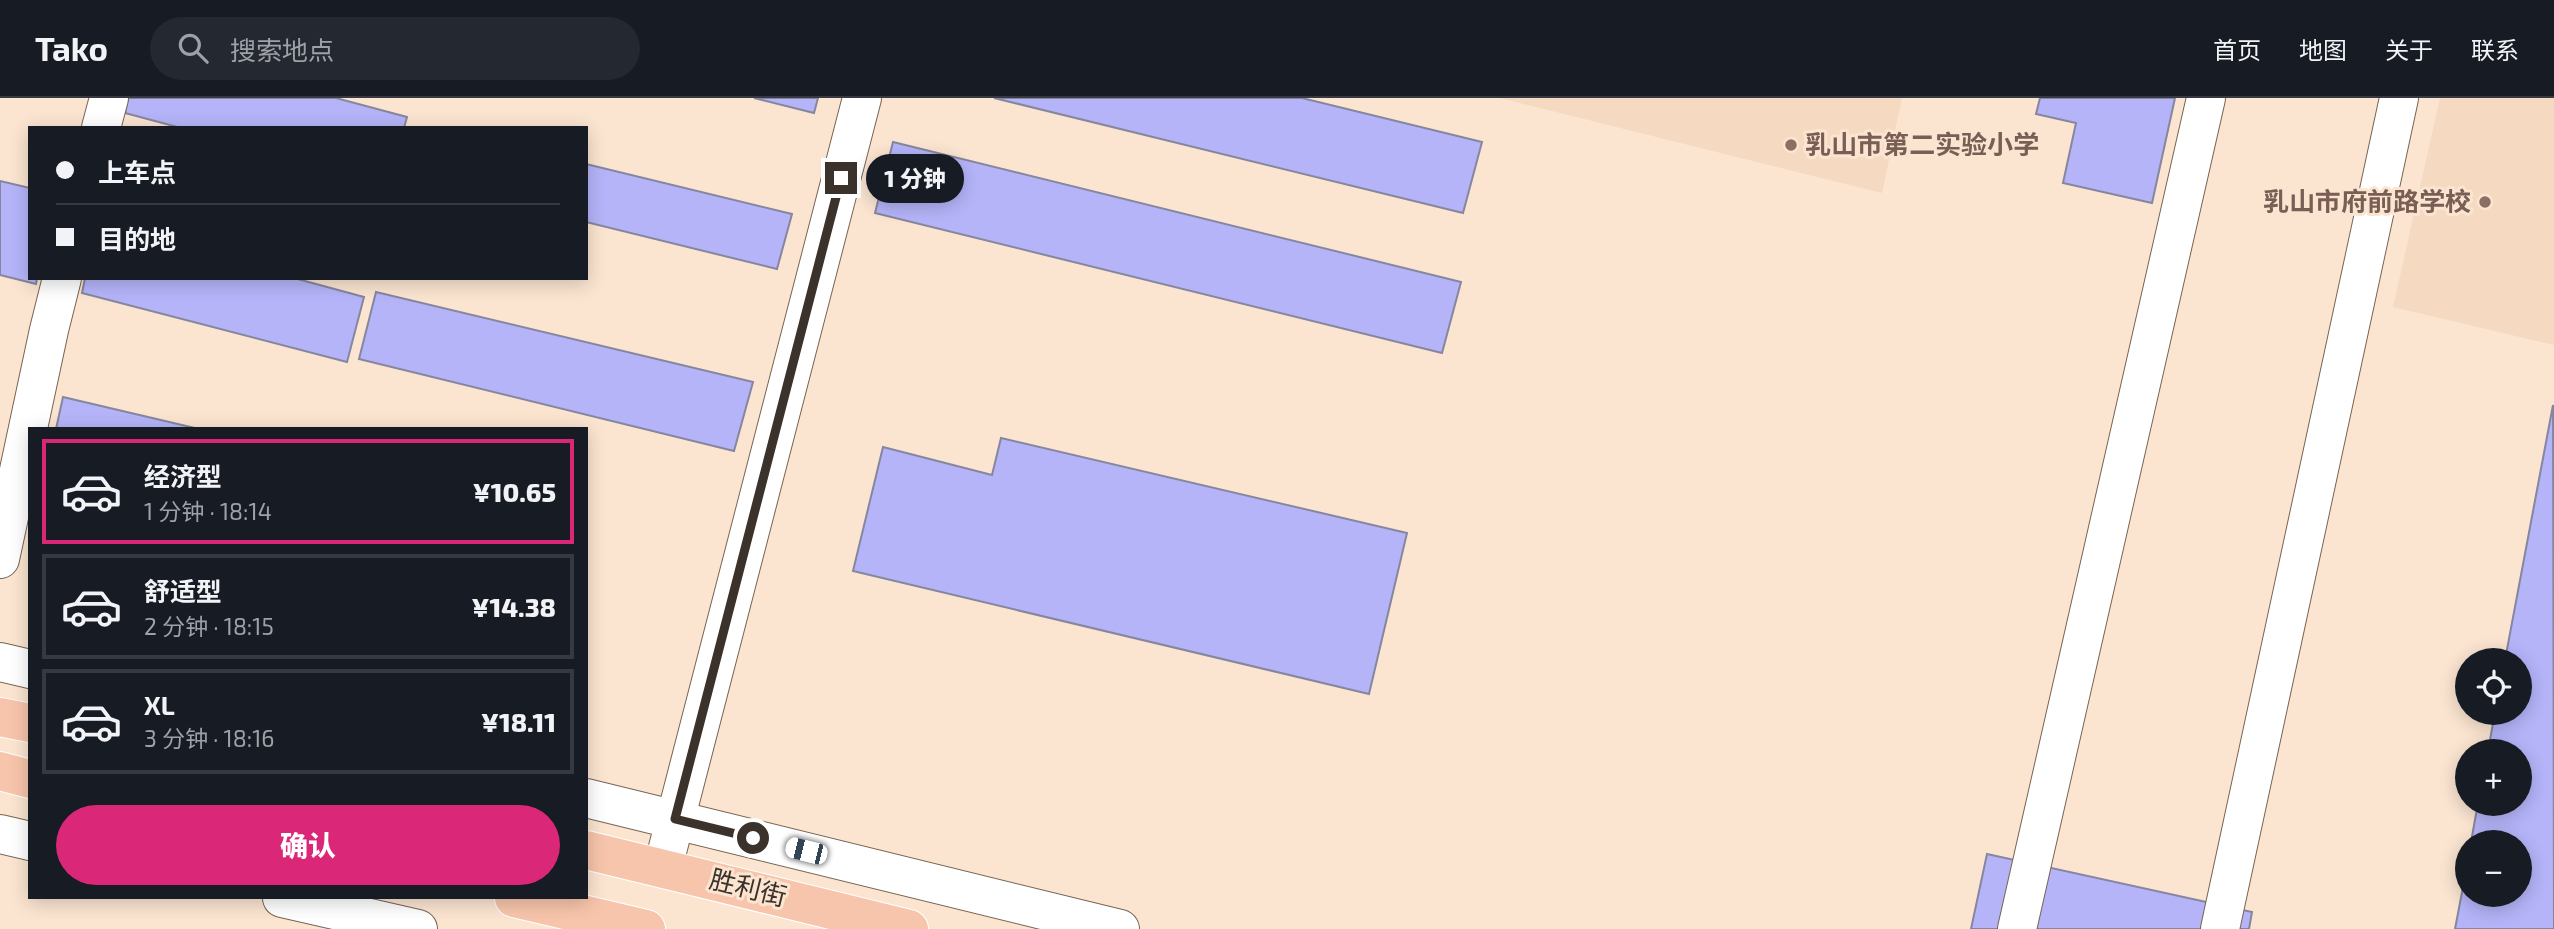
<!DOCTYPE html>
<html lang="zh">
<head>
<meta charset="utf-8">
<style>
	body { margin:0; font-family:"Exo 2","Noto Sans SC",sans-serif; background:#242831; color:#f1f3f6; height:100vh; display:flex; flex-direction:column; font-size:26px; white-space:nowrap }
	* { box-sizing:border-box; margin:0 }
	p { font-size:23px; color:#9ea1a6 }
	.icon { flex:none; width:38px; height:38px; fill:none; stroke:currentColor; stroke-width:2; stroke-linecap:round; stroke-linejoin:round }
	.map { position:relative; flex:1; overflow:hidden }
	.details { position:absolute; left:28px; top:329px; width:560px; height:472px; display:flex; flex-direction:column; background:#171b24; border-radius:0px; box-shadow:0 4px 18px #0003 }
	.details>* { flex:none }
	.top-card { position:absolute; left:28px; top:28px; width:560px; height:154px; border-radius:0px; box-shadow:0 4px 18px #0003; display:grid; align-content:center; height:154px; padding:0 28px; background:#171b24 }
	.buttons { position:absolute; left:2455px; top:550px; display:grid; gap:14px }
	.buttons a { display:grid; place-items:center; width:77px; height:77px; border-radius:50%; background:#171b24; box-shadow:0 4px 18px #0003; font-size:35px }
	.end { position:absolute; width:32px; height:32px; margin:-16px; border:9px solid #3b322b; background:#fff; box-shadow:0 0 0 4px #fff }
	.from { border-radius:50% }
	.bubble { position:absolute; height:49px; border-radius:24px; background:#171b24; box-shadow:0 4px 18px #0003; font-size:23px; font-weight:800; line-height:49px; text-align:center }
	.car { position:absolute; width:21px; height:42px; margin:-21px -10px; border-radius:9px; box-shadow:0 0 5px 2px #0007; background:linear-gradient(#fff 24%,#345 0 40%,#fff 0 76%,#345 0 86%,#fff 0) }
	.top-card b { display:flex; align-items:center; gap:24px; height:66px; font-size:26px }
	.top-card b+b { border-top:2px solid #363941 }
	.top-card i { width:18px; height:18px; background:#f1f3f6 }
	ul { padding:12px 0 0; list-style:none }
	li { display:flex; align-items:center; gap:21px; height:105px; margin:0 14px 10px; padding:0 14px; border:4px solid #363941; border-radius:0px }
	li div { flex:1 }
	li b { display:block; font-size:26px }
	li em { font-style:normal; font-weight:800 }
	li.selected { border-color:#db2777 }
	li>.icon { width:63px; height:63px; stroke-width:1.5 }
	.action { display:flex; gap:14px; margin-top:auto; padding:14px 28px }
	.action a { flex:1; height:80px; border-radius:42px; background:#db2777; color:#fff; font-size:28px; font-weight:800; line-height:80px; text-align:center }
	header { display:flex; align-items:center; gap:42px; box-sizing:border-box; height:98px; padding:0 35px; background:#171b24; border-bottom:2px solid #363941 }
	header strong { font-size:33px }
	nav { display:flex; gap:38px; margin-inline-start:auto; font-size:24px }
	.search { width:490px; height:63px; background:#242831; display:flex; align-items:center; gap:18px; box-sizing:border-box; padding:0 24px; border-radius:38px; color:#9ea1a6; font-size:26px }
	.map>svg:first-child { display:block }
	.built { fill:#f5d9c1 }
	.building { fill:#b5b4f9; stroke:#86869e; stroke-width:2 }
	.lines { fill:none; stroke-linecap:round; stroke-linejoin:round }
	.minor-casing { stroke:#776453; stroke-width:40 }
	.major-casing { stroke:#fff; stroke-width:40 }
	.minor { stroke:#fff; stroke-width:38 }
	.major { stroke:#f7c5ab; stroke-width:38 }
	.route { stroke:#3b322b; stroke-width:9 }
	.education-dot { fill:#8d6e63; stroke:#fbe5d1; stroke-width:2.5 }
	.labels { text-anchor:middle; stroke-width:6; stroke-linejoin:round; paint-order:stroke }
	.education-label { font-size:26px; font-weight:bold; fill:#785e54; stroke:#fbe5d1; text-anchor:start }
	.street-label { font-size:26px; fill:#3b322b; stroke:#fbe5d1 }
</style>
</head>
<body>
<header>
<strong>Tako</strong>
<div class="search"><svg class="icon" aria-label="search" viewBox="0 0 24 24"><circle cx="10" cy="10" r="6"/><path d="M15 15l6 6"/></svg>搜索地点</div>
<nav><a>首页</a><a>地图</a><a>关于</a><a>联系</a></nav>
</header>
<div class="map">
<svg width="2554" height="831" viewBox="0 0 2554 831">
	<rect width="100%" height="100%" fill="#fbe5d1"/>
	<path class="built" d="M 1500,0 L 1902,0 L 1882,95 Z
		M 2440,0 L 2554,0 L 2554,247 L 2393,209 Z"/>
	<path class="building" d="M 128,0 L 336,0 L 407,19 L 404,30 L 181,30 L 125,15 Z
		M 754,0 L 818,0 L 814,15 Z
		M 994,0 L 1302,0 L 1482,44 L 1463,115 Z
		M 2040,0 L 2175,0 L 2152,105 L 2063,85 L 2076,25 L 2036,16 Z
		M 893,44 L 1461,184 L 1442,255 L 875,115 Z
		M 586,66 L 792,116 L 777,171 L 586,124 Z
		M 0,83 L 30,90 L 30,180 L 37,180 L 36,186 L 0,177 Z
		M 85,180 L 294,180 L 364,199 L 347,264 L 82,195 Z
		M 376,194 L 753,284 L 734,353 L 359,261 Z
		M 63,299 L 199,331 L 56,331 Z
		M 2553,307 L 2554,831 L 2455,831 L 2468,763 L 2468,796 L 2520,796 L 2520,744 L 2471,744 L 2478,705 L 2520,705 L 2520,653 L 2488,653 L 2495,614 L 2520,614 L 2520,562 L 2505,562 Z
		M 1001,340 L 1407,435 L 1369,596 L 853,473 L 883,349 L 992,377 Z
		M 1987,756 L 2252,814 L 2249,831 L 1971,831 Z"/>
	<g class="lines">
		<g class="minor-casing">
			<path id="minor" d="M 101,30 L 109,0
				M 0,461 L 49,232 L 62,180
				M 0,564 L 30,571
				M 586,700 L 1120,831
				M 0,736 L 30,743
				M 663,769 L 862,0
				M 282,800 L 418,831
				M 2017,831 L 2206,0
				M 2220,831 L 2399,0"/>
		</g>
		<g class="major-casing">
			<path id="major" d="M 0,619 L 30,625
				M 0,673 L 30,681
				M 586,752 L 909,831
				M 514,800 L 646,831"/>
		</g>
		<use href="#minor" class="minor"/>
		<use href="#major" class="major"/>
	</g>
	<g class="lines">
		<path class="route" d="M 753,740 L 675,721 L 841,80"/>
	</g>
	<g class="education-dot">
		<circle cx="1791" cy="47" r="7"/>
		<circle cx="2485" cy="104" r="7"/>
	</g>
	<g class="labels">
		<g class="education-label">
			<text x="1805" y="56">乳山市第二实验小学</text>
			<text x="2471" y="113" text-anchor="end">乳山市府前路学校</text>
		</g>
		<g class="street-label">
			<text transform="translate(748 790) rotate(14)" y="9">胜利街</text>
		</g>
	</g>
</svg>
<div class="buttons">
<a><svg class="icon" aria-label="locate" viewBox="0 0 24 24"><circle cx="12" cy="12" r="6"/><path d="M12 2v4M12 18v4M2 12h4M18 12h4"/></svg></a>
<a>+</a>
<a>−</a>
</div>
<i class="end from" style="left:753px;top:740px"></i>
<i class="end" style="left:841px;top:80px"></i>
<div class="bubble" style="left:866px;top:56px;width:98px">1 分钟</div>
<i class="car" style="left:806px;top:753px;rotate:284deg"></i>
<div class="top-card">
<b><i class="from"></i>上车点</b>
<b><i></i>目的地</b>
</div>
<section class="details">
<ul>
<li class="selected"><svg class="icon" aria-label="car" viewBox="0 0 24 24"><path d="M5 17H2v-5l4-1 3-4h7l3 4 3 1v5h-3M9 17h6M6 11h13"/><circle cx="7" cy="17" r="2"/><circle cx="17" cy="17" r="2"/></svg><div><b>经济型</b><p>1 分钟 · 18:14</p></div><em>¥10.65</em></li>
<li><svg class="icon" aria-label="car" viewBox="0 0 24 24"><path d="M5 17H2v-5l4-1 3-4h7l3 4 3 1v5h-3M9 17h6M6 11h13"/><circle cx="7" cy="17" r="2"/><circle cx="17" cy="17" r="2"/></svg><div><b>舒适型</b><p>2 分钟 · 18:15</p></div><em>¥14.38</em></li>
<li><svg class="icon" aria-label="car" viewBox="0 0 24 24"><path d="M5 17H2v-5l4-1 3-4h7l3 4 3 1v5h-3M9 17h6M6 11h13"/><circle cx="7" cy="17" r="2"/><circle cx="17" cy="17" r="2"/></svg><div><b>XL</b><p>3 分钟 · 18:16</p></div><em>¥18.11</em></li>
</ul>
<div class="action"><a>确认</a></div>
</section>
</div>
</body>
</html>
